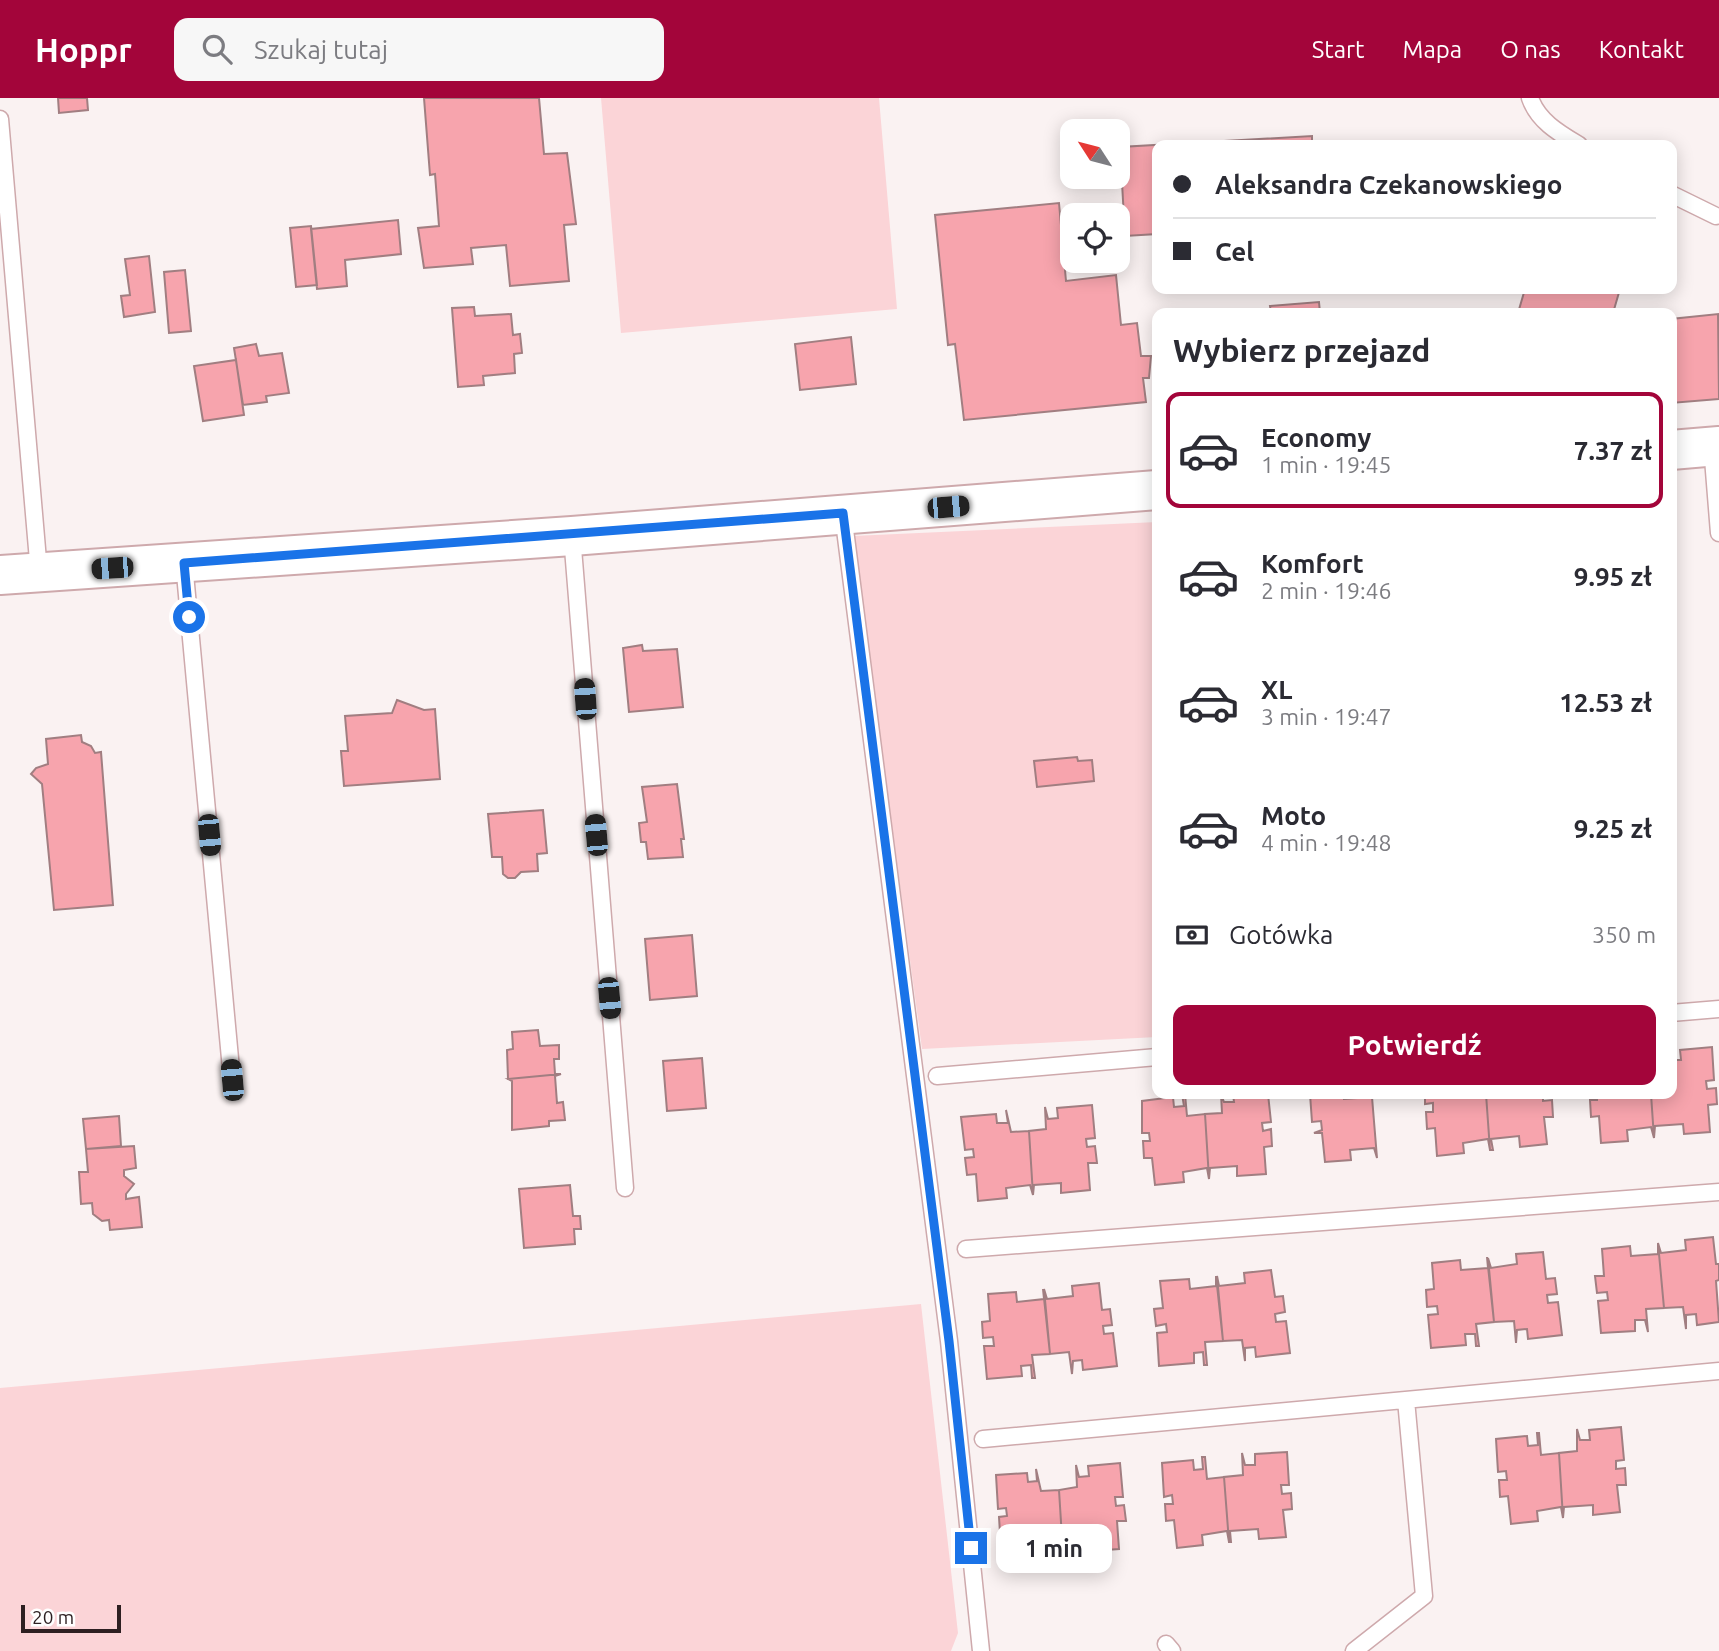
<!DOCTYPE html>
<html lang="pl">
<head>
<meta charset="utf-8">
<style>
	body { margin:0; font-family:Ubuntu,sans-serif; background:#f7f7f7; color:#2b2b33; height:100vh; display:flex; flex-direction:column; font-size:26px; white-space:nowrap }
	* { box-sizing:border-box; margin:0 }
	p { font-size:23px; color:#7c7c81 }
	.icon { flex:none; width:38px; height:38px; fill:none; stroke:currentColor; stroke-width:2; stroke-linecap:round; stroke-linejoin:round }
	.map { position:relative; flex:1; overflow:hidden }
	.sheet { position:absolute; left:1152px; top:210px; width:525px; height:791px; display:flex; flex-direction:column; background:#fff; border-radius:14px; box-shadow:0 4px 18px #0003 }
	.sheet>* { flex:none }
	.hud { position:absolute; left:1152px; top:42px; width:525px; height:154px; border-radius:14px; box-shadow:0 4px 18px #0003; display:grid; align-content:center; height:154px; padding:0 21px; background:#fff }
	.needle { width:46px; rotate:306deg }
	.tools { position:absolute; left:1060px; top:21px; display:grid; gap:14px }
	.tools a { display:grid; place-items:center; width:70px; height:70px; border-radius:14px; background:#fff; box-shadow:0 4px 18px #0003; font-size:35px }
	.scale { position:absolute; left:21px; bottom:18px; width:100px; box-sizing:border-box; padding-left:7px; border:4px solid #2d1f21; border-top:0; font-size:19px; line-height:24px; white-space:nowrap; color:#2d1f21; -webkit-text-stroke:5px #fff; paint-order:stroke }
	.end { position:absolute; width:32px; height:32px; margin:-16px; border:9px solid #1a73e8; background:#fff; box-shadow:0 0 0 4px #fff }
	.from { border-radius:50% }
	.bubble { position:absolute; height:49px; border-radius:14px; background:#fff; box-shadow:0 4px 18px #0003; font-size:23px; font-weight:600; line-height:49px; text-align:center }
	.car { position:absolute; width:21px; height:42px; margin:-21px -10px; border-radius:9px; box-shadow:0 0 5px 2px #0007; background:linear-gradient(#222 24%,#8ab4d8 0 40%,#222 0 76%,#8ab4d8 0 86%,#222 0) }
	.hud b { display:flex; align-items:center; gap:24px; height:66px; font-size:26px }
	.hud b+b { border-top:2px solid #e1e1e2 }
	.hud i { width:18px; height:18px; background:#2b2b33 }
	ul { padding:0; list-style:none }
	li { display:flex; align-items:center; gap:21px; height:116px; margin:0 14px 10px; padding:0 7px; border:4px solid transparent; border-radius:14px }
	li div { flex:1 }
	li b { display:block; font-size:26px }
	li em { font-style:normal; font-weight:600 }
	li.selected { border-color:#a3053a }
	li>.icon { width:63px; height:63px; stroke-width:1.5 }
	h2 { padding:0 21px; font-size:32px; line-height:84px }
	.pay { display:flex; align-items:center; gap:18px; height:77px; padding:0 21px; font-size:26px }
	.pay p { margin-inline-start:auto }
	.cta { display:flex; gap:14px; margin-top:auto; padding:14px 21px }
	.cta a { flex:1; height:80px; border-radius:14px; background:#a3053a; color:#fff; font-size:28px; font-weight:600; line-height:80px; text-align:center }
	header { display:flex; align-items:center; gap:42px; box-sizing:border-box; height:98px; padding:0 35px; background:#a3053a; color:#fff }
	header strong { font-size:33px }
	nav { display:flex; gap:38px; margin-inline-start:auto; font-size:24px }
	.search { width:490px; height:63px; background:#f7f7f7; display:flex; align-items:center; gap:18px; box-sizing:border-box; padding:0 24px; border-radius:14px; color:#7c7c81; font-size:26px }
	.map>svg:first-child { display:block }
	.green { fill:#fbd4d7 }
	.building { fill:#f7a4ad; stroke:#a17e81; stroke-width:2 }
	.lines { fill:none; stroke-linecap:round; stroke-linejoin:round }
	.service-casing { stroke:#cea9ac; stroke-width:19 }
	.tertiary-casing { stroke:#cea9ac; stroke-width:42 }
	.service { stroke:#fff; stroke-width:16 }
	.tertiary { stroke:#fff; stroke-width:38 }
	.route { stroke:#1a73e8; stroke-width:9 }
</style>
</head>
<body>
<header>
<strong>Hoppr</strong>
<div class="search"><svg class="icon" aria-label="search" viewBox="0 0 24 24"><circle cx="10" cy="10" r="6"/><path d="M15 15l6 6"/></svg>Szukaj tutaj</div>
<nav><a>Start</a><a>Mapa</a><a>O nas</a><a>Kontakt</a></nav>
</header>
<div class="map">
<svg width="1719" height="1553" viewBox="0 0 1719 1553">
	<rect width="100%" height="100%" fill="#faf2f2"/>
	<path class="green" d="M 601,0 L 879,0 L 897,211 L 621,235 Z
		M 1157,424 L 1157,939 L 922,951 L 853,438 Z
		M 921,1206 L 958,1535 L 951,1553 L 0,1553 L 0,1290 Z"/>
	<path class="building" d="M 58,0 L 87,0 L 88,12 L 59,15 Z
		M 424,0 L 539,0 L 544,56 L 567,55 L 576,126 L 564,127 L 569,183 L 510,188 L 506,147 L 471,150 L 473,166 L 424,170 L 418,130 L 439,128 L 435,76 L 430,77 Z
		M 1312,38 L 1312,47 L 1157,47 L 1157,136 L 1125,138 L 1120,49 Z
		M 1059,105 L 1066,183 L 1116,177 L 1121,227 L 1137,225 L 1141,258 L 1151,258 L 1149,280 L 1143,280 L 1146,304 L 964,322 L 955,246 L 948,247 L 935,117 Z
		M 398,122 L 401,156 L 345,162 L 347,188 L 317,191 L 311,131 Z
		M 311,128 L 317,187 L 296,189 L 290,130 Z
		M 149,158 L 155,214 L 124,219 L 121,198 L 130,197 L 125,161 Z
		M 185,172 L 191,233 L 169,235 L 164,174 Z
		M 1525,191 L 1620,191 L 1613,215 L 1518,215 Z
		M 1319,204 L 1320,215 L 1271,215 L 1270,208 Z
		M 474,209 L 475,218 L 511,216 L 513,237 L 520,236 L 522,255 L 514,256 L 515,275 L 483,278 L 484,287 L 458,289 L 452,210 Z
		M 1718,216 L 1719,301 L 1671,305 L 1671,221 Z
		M 851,239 L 856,286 L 800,292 L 795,246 Z
		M 256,246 L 259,258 L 282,255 L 289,295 L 266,298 L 267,304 L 243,307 L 234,250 Z
		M 236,262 L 244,317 L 203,323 L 194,268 Z
		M 642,547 L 643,553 L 677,551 L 683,609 L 629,614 L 623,550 Z
		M 397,602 L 424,612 L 435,611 L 440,681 L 344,688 L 341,653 L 348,653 L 345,618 L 392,615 Z
		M 81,637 L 82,644 L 91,648 L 95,655 L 101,654 L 113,807 L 54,812 L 42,686 L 31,676 L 36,670 L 48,666 L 46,641 Z
		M 1077,659 L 1078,663 L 1092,662 L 1094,683 L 1037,689 L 1034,663 Z
		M 677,686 L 684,741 L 681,741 L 683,759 L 648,761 L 646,744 L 641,744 L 639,725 L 647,724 L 642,689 Z
		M 543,712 L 547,755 L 537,756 L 538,773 L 521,774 L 515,780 L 508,780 L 503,776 L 502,759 L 492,759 L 488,716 Z
		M 692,837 L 697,898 L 650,902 L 645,841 Z
		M 538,932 L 540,948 L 559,947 L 559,961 L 554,961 L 555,976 L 561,976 L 508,981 L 507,952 L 513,951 L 512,934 Z
		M 1712,949 L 1714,982 L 1706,983 L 1707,991 L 1716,990 L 1717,1006 L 1708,1007 L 1710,1034 L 1684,1036 L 1683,1026 L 1655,1028 L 1654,1040 L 1651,996 L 1671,996 L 1671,962 L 1681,962 L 1680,952 Z
		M 702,960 L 706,1010 L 667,1013 L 663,963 Z
		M 561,976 L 555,978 L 557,1005 L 563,1004 L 565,1022 L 549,1023 L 549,1028 L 512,1032 L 512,983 L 508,981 Z
		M 1182,996 L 1185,996 L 1187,1018 L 1205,1016 L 1209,1081 L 1207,1070 L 1183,1074 L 1184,1084 L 1155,1087 L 1152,1060 L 1144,1060 L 1143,1043 L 1150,1043 L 1149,1035 L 1142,1035 L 1142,1003 L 1173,999 L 1174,1009 L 1184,1008 Z
		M 1221,996 L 1224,1004 L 1234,1004 L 1233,996 L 1268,996 L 1271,1024 L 1262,1025 L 1263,1033 L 1271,1031 L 1272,1048 L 1264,1049 L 1266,1076 L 1237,1078 L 1237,1068 L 1210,1070 L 1209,1081 L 1205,1016 L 1222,1015 Z
		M 1310,996 L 1344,996 L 1344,1001 L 1372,999 L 1377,1060 L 1374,1050 L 1350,1052 L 1351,1062 L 1325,1064 L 1322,1035 L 1314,1035 L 1322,1032 L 1321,1023 L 1312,1024 Z
		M 1425,996 L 1486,996 L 1490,1052 L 1488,1041 L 1463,1045 L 1464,1055 L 1437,1058 L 1435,1030 L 1427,1031 L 1426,1014 L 1433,1014 L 1433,1005 L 1425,1006 Z
		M 1486,996 L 1543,996 L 1543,1003 L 1552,1002 L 1553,1019 L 1544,1019 L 1547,1046 L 1520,1049 L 1519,1038 L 1491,1041 L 1493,1052 L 1490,1052 Z
		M 1597,996 L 1651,996 L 1654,1040 L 1651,1029 L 1627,1032 L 1628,1043 L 1601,1045 L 1599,1018 L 1591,1019 L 1590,1002 L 1597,1002 Z
		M 1092,1007 L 1095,1040 L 1086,1041 L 1087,1049 L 1095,1048 L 1097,1065 L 1088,1065 L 1090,1092 L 1061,1095 L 1061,1085 L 1034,1087 L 1033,1097 L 1029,1033 L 1046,1031 L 1045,1009 L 1048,1021 L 1058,1020 L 1057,1010 Z
		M 1006,1012 L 1011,1034 L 1029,1033 L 1033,1097 L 1030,1087 L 1006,1090 L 1007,1100 L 978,1103 L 976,1076 L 967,1077 L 965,1060 L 974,1059 L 973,1051 L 965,1052 L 961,1019 L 996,1016 L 997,1025 L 1008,1025 Z
		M 119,1018 L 121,1048 L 86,1051 L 83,1021 Z
		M 134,1048 L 136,1070 L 124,1072 L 124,1078 L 134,1086 L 126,1096 L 126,1101 L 139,1099 L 142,1129 L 110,1132 L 109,1122 L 102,1123 L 93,1116 L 92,1105 L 81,1106 L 79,1074 L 88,1074 L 86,1051 Z
		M 570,1087 L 573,1118 L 580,1118 L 581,1131 L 574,1131 L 575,1146 L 524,1150 L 519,1091 Z
		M 1713,1139 L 1716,1166 L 1719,1166 L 1719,1182 L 1716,1183 L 1719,1224 L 1697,1227 L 1696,1216 L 1686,1217 L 1686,1231 L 1683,1209 L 1664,1210 L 1658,1145 L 1661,1155 L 1686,1152 L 1685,1142 Z
		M 1658,1145 L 1664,1210 L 1646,1211 L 1648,1234 L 1645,1222 L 1635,1222 L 1635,1233 L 1601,1235 L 1598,1203 L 1608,1202 L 1607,1194 L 1597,1195 L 1595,1178 L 1604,1178 L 1602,1151 L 1630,1148 L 1631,1158 L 1658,1156 Z
		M 1543,1154 L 1546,1181 L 1555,1180 L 1557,1196 L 1547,1197 L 1548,1205 L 1558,1204 L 1562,1237 L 1528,1241 L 1527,1231 L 1517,1232 L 1516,1245 L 1514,1223 L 1494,1224 L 1488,1160 L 1491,1170 L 1517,1166 L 1516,1156 Z
		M 1487,1159 L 1494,1224 L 1476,1226 L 1479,1248 L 1476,1248 L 1475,1236 L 1465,1236 L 1466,1247 L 1431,1250 L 1428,1217 L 1438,1216 L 1437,1208 L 1427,1209 L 1426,1192 L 1434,1191 L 1432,1165 L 1460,1162 L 1461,1172 L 1488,1170 Z
		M 1271,1172 L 1275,1199 L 1283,1198 L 1285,1214 L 1275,1216 L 1276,1224 L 1286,1223 L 1290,1255 L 1256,1259 L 1255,1249 L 1245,1250 L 1245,1263 L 1242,1242 L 1223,1243 L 1217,1178 L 1219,1188 L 1245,1185 L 1244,1175 Z
		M 1216,1178 L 1223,1243 L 1205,1244 L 1207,1267 L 1204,1267 L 1203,1254 L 1194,1255 L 1194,1265 L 1159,1268 L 1157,1235 L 1167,1234 L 1166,1226 L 1156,1228 L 1154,1211 L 1163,1210 L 1160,1183 L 1189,1181 L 1190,1191 L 1216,1188 Z
		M 1099,1185 L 1102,1212 L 1110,1211 L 1112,1227 L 1103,1228 L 1104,1236 L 1113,1235 L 1117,1268 L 1083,1272 L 1082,1262 L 1073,1263 L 1072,1276 L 1069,1254 L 1050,1256 L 1044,1191 L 1047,1201 L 1073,1198 L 1072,1188 Z
		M 1043,1191 L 1050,1256 L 1032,1257 L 1035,1280 L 1032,1280 L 1031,1267 L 1021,1268 L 1022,1278 L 987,1281 L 984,1248 L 994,1248 L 993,1239 L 983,1240 L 982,1224 L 990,1223 L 988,1196 L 1016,1194 L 1017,1204 L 1044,1201 Z
		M 1621,1329 L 1624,1362 L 1616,1363 L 1616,1371 L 1625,1370 L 1626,1387 L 1617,1387 L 1620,1414 L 1593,1417 L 1593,1407 L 1564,1409 L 1563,1420 L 1559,1355 L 1577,1353 L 1577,1331 L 1580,1342 L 1590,1342 L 1589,1332 Z
		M 1537,1335 L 1539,1335 L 1541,1357 L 1559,1355 L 1563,1420 L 1561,1409 L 1537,1413 L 1538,1423 L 1511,1426 L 1508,1398 L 1500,1399 L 1499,1382 L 1507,1382 L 1506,1373 L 1498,1374 L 1496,1341 L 1527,1338 L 1528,1348 L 1538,1347 Z
		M 1287,1354 L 1289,1387 L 1281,1387 L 1282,1396 L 1291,1395 L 1292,1411 L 1283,1412 L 1286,1439 L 1259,1441 L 1258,1431 L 1230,1433 L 1231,1444 L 1229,1444 L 1224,1379 L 1243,1377 L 1242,1355 L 1245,1367 L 1255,1367 L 1255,1356 Z
		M 1202,1359 L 1205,1359 L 1207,1381 L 1224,1379 L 1229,1444 L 1227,1433 L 1202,1437 L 1203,1447 L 1177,1450 L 1174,1422 L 1166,1423 L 1165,1406 L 1173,1406 L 1172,1397 L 1164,1399 L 1162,1365 L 1193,1362 L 1194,1372 L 1203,1371 Z
		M 1120,1365 L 1123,1399 L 1115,1399 L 1116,1408 L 1124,1407 L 1126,1423 L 1117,1423 L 1119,1451 L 1092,1453 L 1092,1443 L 1064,1445 L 1063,1456 L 1059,1392 L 1077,1389 L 1076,1367 L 1079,1379 L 1089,1378 L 1088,1368 Z
		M 1036,1371 L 1041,1393 L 1059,1392 L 1063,1456 L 1061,1446 L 1036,1449 L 1037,1459 L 1010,1462 L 1008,1434 L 1000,1435 L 999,1419 L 1007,1418 L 1006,1410 L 998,1411 L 996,1377 L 1027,1375 L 1028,1384 L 1037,1383 Z"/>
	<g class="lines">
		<g class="service-casing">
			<path id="service" d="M 1530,0 C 1538,23 1559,35 1579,47
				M 0,21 L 39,474
				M 1671,96 L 1716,118
				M 1712,348 L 1719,435
				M 843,416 L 949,1243 L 981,1553
				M 572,438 L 625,1090
				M 184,465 L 232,982
				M 1671,915 L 1719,911
				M 937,978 L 1157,959
				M 966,1151 L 1719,1094
				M 983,1341 L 1719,1273
				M 1166,1546 L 1172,1553
				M 1354,1553 L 1424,1498 L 1406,1302"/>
		</g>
		<g class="tertiary-casing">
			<path id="tertiary" d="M 1671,352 L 1719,348
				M 0,477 L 572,438 L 1157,392"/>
		</g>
		<use href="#service" class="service"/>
		<use href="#tertiary" class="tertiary"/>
	</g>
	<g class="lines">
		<path class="route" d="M 189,519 L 184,465 L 843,415 L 949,1243 L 971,1450"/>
	</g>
</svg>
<div class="tools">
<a><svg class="needle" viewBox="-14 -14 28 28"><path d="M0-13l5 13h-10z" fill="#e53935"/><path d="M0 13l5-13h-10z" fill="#7c7c81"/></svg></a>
<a><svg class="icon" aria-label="locate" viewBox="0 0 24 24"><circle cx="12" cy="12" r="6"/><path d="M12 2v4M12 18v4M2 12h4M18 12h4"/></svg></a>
</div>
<div class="scale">20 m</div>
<i class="end from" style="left:189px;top:519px"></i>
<i class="end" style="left:971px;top:1450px"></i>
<div class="bubble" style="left:996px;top:1426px;width:116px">1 min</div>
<i class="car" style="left:948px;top:409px;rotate:85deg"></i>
<i class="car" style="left:112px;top:470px;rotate:266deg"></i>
<i class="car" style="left:585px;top:601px;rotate:356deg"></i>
<i class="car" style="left:209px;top:737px;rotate:175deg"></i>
<i class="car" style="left:596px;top:737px;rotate:355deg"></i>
<i class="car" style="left:609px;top:900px;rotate:175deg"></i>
<i class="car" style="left:232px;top:982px;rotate:355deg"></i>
<div class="hud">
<b><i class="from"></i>Aleksandra Czekanowskiego</b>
<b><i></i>Cel</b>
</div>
<section class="sheet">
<h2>Wybierz przejazd</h2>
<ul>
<li class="selected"><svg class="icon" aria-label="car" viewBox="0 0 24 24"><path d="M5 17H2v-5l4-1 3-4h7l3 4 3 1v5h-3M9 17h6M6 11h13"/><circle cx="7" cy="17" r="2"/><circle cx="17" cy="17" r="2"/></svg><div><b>Economy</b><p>1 min · 19:45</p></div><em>7.37 zł</em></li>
<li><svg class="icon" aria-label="car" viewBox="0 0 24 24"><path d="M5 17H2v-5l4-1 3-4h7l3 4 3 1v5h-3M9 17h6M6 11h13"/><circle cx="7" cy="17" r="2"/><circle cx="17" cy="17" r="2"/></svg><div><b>Komfort</b><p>2 min · 19:46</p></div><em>9.95 zł</em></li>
<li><svg class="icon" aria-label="car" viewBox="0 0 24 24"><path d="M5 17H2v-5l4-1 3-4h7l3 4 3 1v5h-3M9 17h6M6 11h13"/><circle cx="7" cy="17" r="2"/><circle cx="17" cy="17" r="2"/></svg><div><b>XL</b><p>3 min · 19:47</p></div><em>12.53 zł</em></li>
<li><svg class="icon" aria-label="car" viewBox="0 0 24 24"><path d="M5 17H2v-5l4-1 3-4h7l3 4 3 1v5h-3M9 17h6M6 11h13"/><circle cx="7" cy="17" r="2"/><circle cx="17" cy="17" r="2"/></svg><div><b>Moto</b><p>4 min · 19:48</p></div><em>9.25 zł</em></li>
</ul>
<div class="pay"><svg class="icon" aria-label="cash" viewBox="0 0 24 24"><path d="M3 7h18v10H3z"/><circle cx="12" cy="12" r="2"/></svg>Gotówka<p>350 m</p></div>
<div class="cta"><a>Potwierdź</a></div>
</section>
</div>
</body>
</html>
